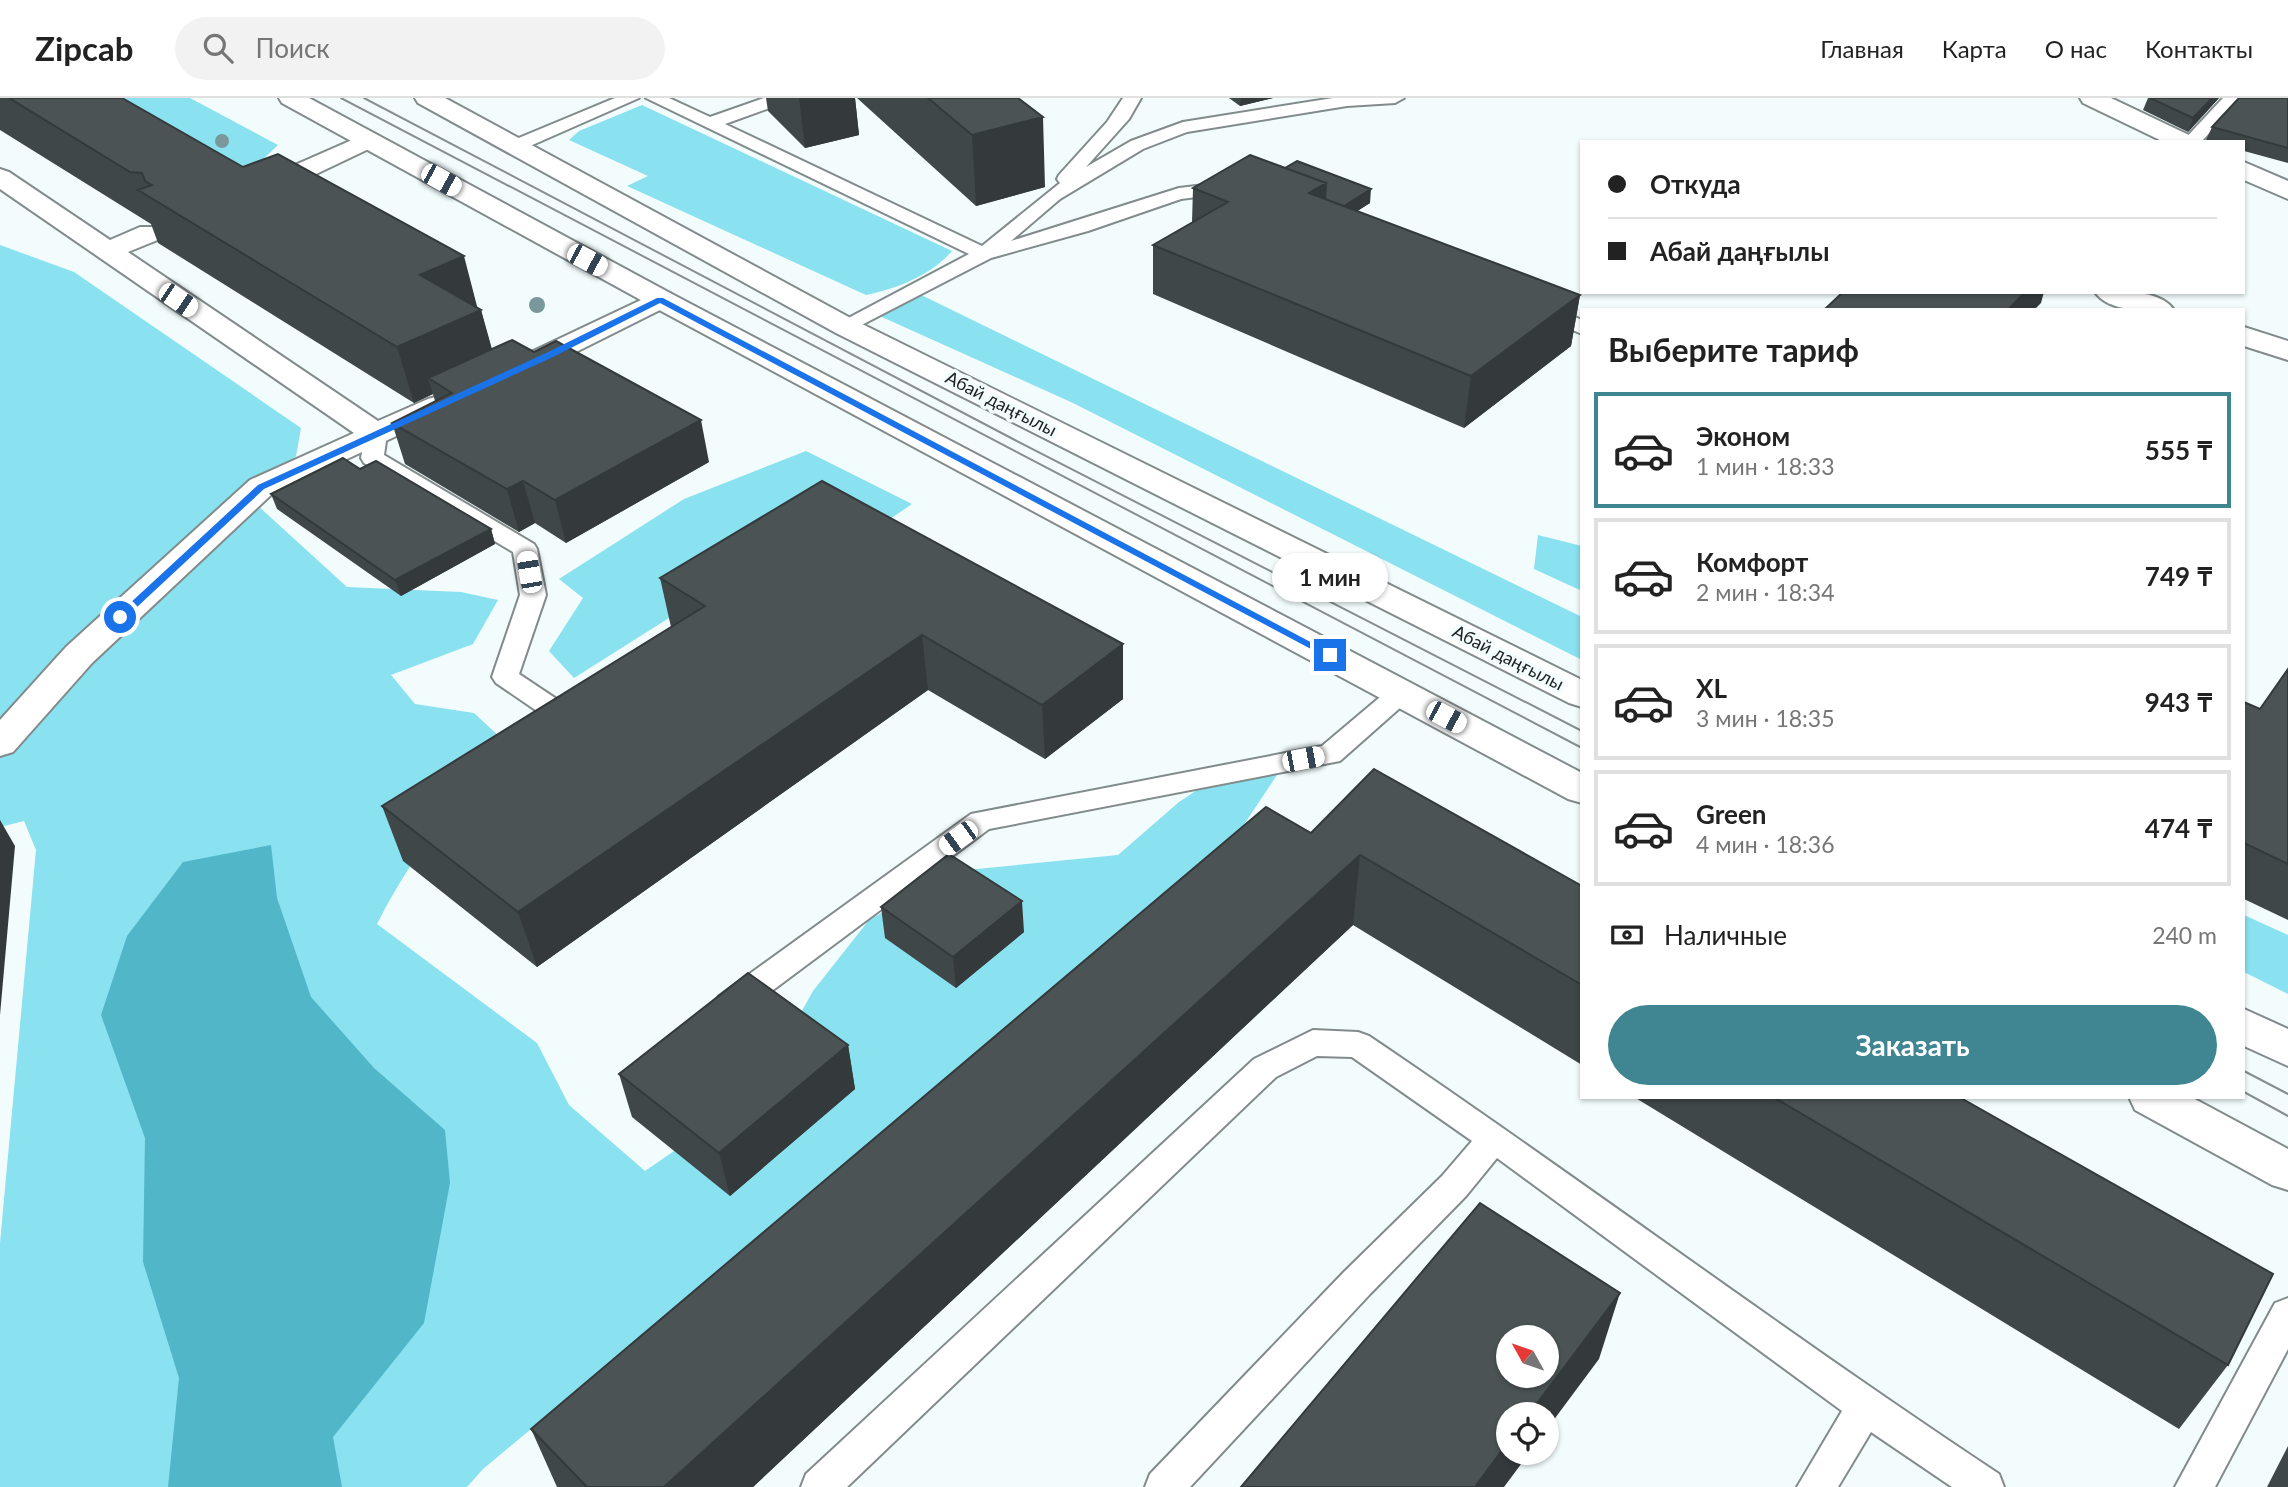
<!DOCTYPE html>
<html lang="ru">
<head>
<meta charset="utf-8">
<style>
	body { margin:0; font-family:Lato,sans-serif; background:#f2f2f2; color:#222; height:100vh; display:flex; flex-direction:column; font-size:26px; white-space:nowrap }
	* { box-sizing:border-box; margin:0 }
	p { font-size:23px; color:#767676 }
	.icon { flex:none; width:38px; height:38px; fill:none; stroke:currentColor; stroke-width:2; stroke-linecap:round; stroke-linejoin:round }
	.map { position:relative; flex:1; overflow:hidden }
	.sheet { position:absolute; left:1580px; top:210px; width:665px; height:791px; display:flex; flex-direction:column; background:#fff; border-radius:0px; box-shadow:0 2px 5px #0004 }
	.sheet>* { flex:none }
	.guide { position:absolute; left:1580px; top:42px; width:665px; height:154px; border-radius:0px; box-shadow:0 2px 5px #0004; display:grid; align-content:center; height:154px; padding:0 28px; background:#fff }
	.needle { width:46px; rotate:310deg }
	.controls { position:absolute; left:1496px; top:1227px; display:grid; gap:14px }
	.controls a { display:grid; place-items:center; width:63px; height:63px; border-radius:50%; background:#fff; box-shadow:0 2px 5px #0004; font-size:35px }
	.end { position:absolute; width:32px; height:32px; margin:-16px; border:9px solid #1a73e8; background:#fff; box-shadow:0 0 0 4px #fff }
	.from { border-radius:50% }
	.bubble { position:absolute; height:49px; border-radius:24px; background:#fff; box-shadow:0 2px 5px #0004; font-size:23px; font-weight:700; line-height:49px; text-align:center }
	.car { position:absolute; width:21px; height:42px; margin:-21px -10px; border-radius:9px; box-shadow:0 0 5px 2px #0007; background:linear-gradient(#fff 24%,#345 0 40%,#fff 0 76%,#345 0 86%,#fff 0) }
	.guide b { display:flex; align-items:center; gap:24px; height:66px; font-size:26px }
	.guide b+b { border-top:2px solid #e0e0e0 }
	.guide i { width:18px; height:18px; background:#222 }
	ul { padding:0; list-style:none }
	li { display:flex; align-items:center; gap:21px; height:116px; margin:0 14px 10px; padding:0 14px; border:4px solid #e0e0e0; border-radius:0px }
	li div { flex:1 }
	li b { display:block; font-size:26px }
	li em { font-style:normal; font-weight:700 }
	li.selected { border-color:#408692 }
	li>.icon { width:63px; height:63px; stroke-width:1.5 }
	h2 { padding:0 28px; font-size:32px; line-height:84px }
	.pay { display:flex; align-items:center; gap:18px; height:77px; padding:0 28px; font-size:26px }
	.pay p { margin-inline-start:auto }
	.action { display:flex; gap:14px; margin-top:auto; padding:14px 28px }
	.action a { flex:1; height:80px; border-radius:42px; background:#408692; color:#fff; font-size:28px; font-weight:700; line-height:80px; text-align:center }
	header { display:flex; align-items:center; gap:42px; box-sizing:border-box; height:98px; padding:0 35px; background:#fff; border-bottom:2px solid #e0e0e0 }
	header strong { font-size:33px }
	nav { display:flex; gap:38px; margin-inline-start:auto; font-size:24px }
	.search { width:490px; height:63px; background:#f2f2f2; display:flex; align-items:center; gap:18px; box-sizing:border-box; padding:0 24px; border-radius:38px; color:#767676; font-size:26px }
	.map>svg:first-child { display:block }
	.green { fill:#8ae1f0 }
	.water { fill:#51b6c7 }
	.lines { fill:none; stroke-linecap:round; stroke-linejoin:round }
	.lane-casing { stroke:#828b8c; stroke-width:4 }
	.street-casing { stroke:#828b8c; stroke-width:4 }
	.primary-casing { stroke:#828b8c; stroke-width:4 }
	.lane { fill:#fff; fill-rule:evenodd }
	.street { fill:#fff; fill-rule:evenodd }
	.primary { fill:#fff; fill-rule:evenodd }
	.tram { stroke:#888e8f; stroke-width:2 }
	.tree { fill:#7a989c }
	.wall { fill:#404748 }
	.shaded-wall { fill:#343a3b }
	.building { fill:#4b5354; stroke:#343a3b; stroke-width:2; fill-rule:evenodd }
	.route { fill:#1a73e8 }
	.labels { text-anchor:middle; stroke-width:7; stroke-linejoin:round; paint-order:stroke }
	.far-street-label { font-size:18px; fill:#1d2021; stroke:#f2fcfd }
</style>
</head>
<body>
<header>
<strong>Zipcab</strong>
<div class="search"><svg class="icon" aria-label="search" viewBox="0 0 24 24"><circle cx="10" cy="10" r="6"/><path d="M15 15l6 6"/></svg>Поиск</div>
<nav><a>Главная</a><a>Карта</a><a>О нас</a><a>Контакты</a></nav>
</header>
<div class="map">
<svg width="2288" height="1389" viewBox="0 0 2288 1389">
	<rect width="100%" height="100%" fill="#f2fcfd"/>
	<path class="green" d="M 56,0 L 190,0 L 278,47 L 255,69 L 204,88 Z
		M 642,7 L 952,153 C 930,178 898,190 866,197 L 627,88 L 648,78 L 569,42 L 579,33 Z
		M 0,147 L 74,174 L 301,330 L 296,358 L 257,407 L 347,489 L 461,494 L 498,502 L 473,546 L 391,577 L 415,606 L 474,615 L 503,642 C 456,701 411,759 377,826 L 537,945 L 569,1007 L 645,1073 L 782,979 L 792,931 L 813,893 L 869,822 L 956,773 L 1118,757 L 1179,704 L 1241,663 L 1277,677 L 1229,749 L 483,1371 L 467,1389 L 0,1389 L 0,1145 L 36,752 L 24,723 L 0,729 Z
		M 913,193 L 1582,519 L 1582,562 L 1073,305 L 873,215 Z
		M 806,353 L 912,406 L 890,421 L 786,446 L 574,580 L 549,553 L 583,500 L 559,481 L 684,401 Z
		M 1538,437 L 1582,448 L 1582,493 L 1534,471 Z
		M 2244,817 L 2288,837 L 2288,896 L 2244,874 Z"/>
	<path class="water" d="M 271,747 L 277,800 L 311,899 L 374,970 L 445,1032 L 450,1085 L 424,1225 L 333,1339 L 342,1389 L 168,1389 L 179,1280 L 143,1164 L 145,1040 L 101,917 L 127,838 L 183,764 Z"/>
	<g class="lines">
		<g class="lane-casing">
			<path id="lane" d="M 615,0 L 639,0 L 521,52 L 515,53 L 506,48 L 509,44 Z
				M 646,0 L 669,0 L 710,19 L 764,0 L 789,0 L 786,4 L 725,26 L 982,148 L 1060,85 L 1057,81 L 1059,77 L 1107,24 L 1123,0 L 1141,0 L 1129,21 L 1086,69 L 1131,43 L 1183,24 L 1333,0 L 1404,0 L 1395,5 L 1347,8 L 1187,34 L 1143,51 L 1060,101 L 1011,143 L 1179,90 L 1213,86 L 1238,89 L 1240,93 L 1231,99 L 1213,97 L 1181,101 L 1088,133 L 991,160 L 846,235 L 836,229 L 839,225 L 969,156 Z
				M 2223,0 L 2242,0 L 2201,44 L 2182,44 Z
				M 1540,205 L 1582,222 L 1582,236 L 1533,215 L 1530,211 Z
				M 376,329 L 387,336 L 384,357 L 534,446 L 537,451 L 546,497 L 519,576 L 576,614 L 579,620 L 576,626 L 566,629 L 556,626 L 496,585 L 492,579 L 520,497 L 513,454 L 364,365 L 361,360 L 365,336 Z
				M 1401,586 L 1410,589 L 1414,595 L 1410,601 L 1340,663 L 989,731 L 741,916 L 730,919 L 719,916 L 714,907 L 719,898 L 971,716 L 1322,648 L 1392,589 Z
				M 1313,932 L 1358,934 L 1369,938 C 1581,1081 1786,1235 1999,1376 L 2004,1389 L 1952,1389 L 1871,1334 L 1838,1389 L 1797,1389 L 1842,1313 L 1497,1060 L 1466,1098 L 1370,1196 L 1190,1389 L 1145,1389 L 1150,1376 L 1344,1174 L 1442,1078 L 1472,1043 L 1352,959 L 1317,958 L 1276,979 L 847,1389 L 801,1389 L 806,1376 L 1254,961 Z
				M 2288,1200 L 2288,1251 L 2215,1389 L 2175,1389 L 2275,1205 Z"/>
		</g>
		<g class="street-casing">
			<path id="street" d="M 2080,0 L 2111,0 L 2193,39 L 2196,44 L 2164,44 L 2083,5 Z
				M 368,35 L 377,37 L 380,42 L 377,47 L 272,97 L 254,97 L 250,91 L 254,85 Z
				M 2244,64 L 2288,83 L 2288,101 L 2244,82 Z
				M 0,71 L 9,74 L 110,142 L 140,129 L 160,129 L 163,135 L 160,141 L 128,154 L 378,323 L 428,301 L 439,298 L 450,301 L 454,307 L 450,313 L 272,396 L 92,565 L 13,654 L 0,658 L 0,622 L 66,549 L 250,382 L 354,335 L 0,91 Z
				M 660,193 L 670,195 L 674,201 L 670,207 L 530,277 L 519,280 L 508,277 L 504,271 L 508,265 Z
				M 2095,194 C 2118,194 2159,190 2174,212 C 2151,212 2110,216 2095,194 Z
				M 2244,229 L 2288,243 L 2288,262 L 2244,248 Z"/>
		</g>
		<g class="primary-casing">
			<path id="primary" d="M 279,0 L 309,0 L 670,195 L 1582,675 L 1582,705 L 1568,701 L 650,207 L 282,5 Z
				M 415,0 L 445,0 L 856,223 L 1582,582 L 1582,609 L 1569,605 L 836,235 L 418,5 Z
				M 2244,911 L 2288,931 L 2288,968 L 2244,948 Z
				M 2129,999 L 2191,999 L 2288,1051 L 2288,1092 L 2272,1087 L 2135,1012 Z"/>
		</g>
		<use href="#lane" class="lane"/>
		<use href="#street" class="street"/>
		<use href="#primary" class="primary"/>
		<path class="tram" d="M 341,0 L 1582,650
			M 364,0 L 1013,341 L 1582,633
			M 2244,973 L 2288,996
			M 2244,994 L 2288,1018"/>
	</g>
	<g class="tree">
		<circle cx="222" cy="43" r="7"/>
		<circle cx="537" cy="207" r="8"/>
	</g>
	<path class="wall" d="M 0,0 L 122,0 L 481,212 L 492,251 L 709,364 L 566,445 L 535,425 L 519,434 L 405,366 L 392,325 L 435,303 L 433,296 L 414,305 L 158,145 L 151,126 L 0,32 Z
		M 766,0 L 855,0 L 859,37 L 805,50 L 768,13 Z
		M 857,0 L 1018,0 L 1045,89 L 976,108 Z
		M 1229,0 L 1273,0 L 1240,8 Z
		M 2148,0 L 2219,0 L 2188,34 L 2143,12 Z
		M 2288,0 L 2288,65 L 2244,53 L 2244,44 L 2211,44 L 2206,42 L 2212,29 Z
		M 1193,90 L 1370,105 L 1357,113 L 1580,197 L 1571,248 L 1464,330 L 1153,196 L 1153,147 L 1192,124 Z
		M 360,371 L 491,431 L 495,446 L 401,498 L 277,411 L 271,396 Z
		M 660,480 L 1123,546 L 1123,601 L 1045,661 L 928,592 L 537,869 L 403,763 L 382,708 L 671,529 Z
		M 2288,571 L 2288,822 L 2244,801 L 2244,604 L 2260,611 Z
		M 1311,735 L 1582,788 L 1582,967 L 1353,827 L 753,1389 L 557,1389 L 531,1331 Z
		M 881,809 L 1024,834 L 956,890 L 885,840 Z
		M 848,947 L 855,991 L 730,1098 L 632,1019 L 619,976 Z
		M 1634,999 L 1959,999 L 2228,1267 L 2179,1331 Z
		M 2288,1348 L 2288,1389 L 2267,1389 Z"/>
	<path class="shaded-wall" d="M 799,0 L 855,0 L 859,37 L 805,50 Z
		M 1241,0 L 1273,0 L 1240,8 Z
		M 2212,0 L 2219,0 L 2188,34 L 2193,20 Z
		M 1043,19 L 1045,89 L 976,108 L 972,37 Z
		M 1326,85 L 1323,134 L 1309,95 Z
		M 1371,91 L 1370,105 L 1342,123 L 1343,108 Z
		M 464,158 L 478,212 L 420,177 Z
		M 2025,194 L 2044,194 L 2041,205 L 2034,212 L 2008,212 Z
		M 1580,197 L 1571,248 L 1464,330 L 1471,278 Z
		M 481,212 L 496,268 L 428,280 L 433,296 L 414,305 L 397,249 Z
		M 701,322 L 709,364 L 566,445 L 555,402 Z
		M 523,383 L 535,425 L 519,434 L 507,391 Z
		M 491,431 L 495,446 L 401,498 L 395,482 Z
		M 922,537 L 928,592 L 537,869 L 518,814 Z
		M 1123,546 L 1123,601 L 1045,661 L 1042,607 Z
		M 0,722 L 15,748 L 0,917 Z
		M 1360,757 L 1353,827 L 753,1389 L 664,1389 Z
		M 1022,803 L 1024,834 L 956,890 L 953,859 Z
		M 848,947 L 855,991 L 730,1098 L 719,1055 Z
		M 1620,1195 L 1599,1261 L 1547,1331 L 1547,1316 L 1529,1316 Z
		M 1508,1344 L 1508,1354 L 1530,1354 L 1504,1389 L 1475,1389 Z"/>
	<path class="building" d="M 9,0 L 122,0 L 243,69 L 278,56 L 464,158 L 420,177 L 481,212 L 397,249 L 138,92 L 152,87 L 145,83 L 142,75 L 130,74 Z
		M 928,0 L 1018,0 L 1043,19 L 972,37 Z
		M 2150,0 L 2212,0 L 2193,20 Z
		M 2239,0 L 2288,0 L 2288,50 L 2212,29 Z
		M 1250,57 L 1326,85 L 1309,95 L 1580,197 L 1471,278 L 1153,147 L 1228,104 L 1193,90 Z
		M 1297,63 L 1371,91 L 1344,108 L 1325,101 L 1326,85 L 1285,70 Z
		M 1843,194 L 2025,194 L 2008,212 L 1824,212 Z
		M 512,242 L 534,254 L 556,243 L 701,322 L 555,402 L 523,383 L 507,391 L 392,325 L 452,295 L 428,280 Z
		M 343,360 L 360,371 L 376,363 L 491,431 L 395,482 L 271,396 Z
		M 822,383 L 1123,546 L 1042,607 L 922,537 L 518,814 L 382,708 L 705,508 L 660,480 Z
		M 2288,571 L 2288,766 L 2244,745 L 2244,604 L 2260,611 Z
		M 1374,671 L 1582,788 L 1582,887 L 1360,757 L 664,1389 L 587,1389 L 531,1331 L 1266,709 L 1311,735 Z
		M 949,756 L 1022,803 L 953,859 L 881,809 Z
		M 748,875 L 848,947 L 719,1055 L 619,976 Z
		M 1773,999 L 1959,999 L 2273,1176 L 2228,1267 Z
		M 1480,1105 L 1620,1195 L 1529,1316 L 1508,1316 L 1508,1344 L 1475,1389 L 1241,1389 ZM 1508,1239 L 1547,1239 L 1547,1278 L 1508,1278 Z"/>
	<path class="route" d="M 657,200 L 663,200 L 1335,557 L 1326,559 L 660,205 L 553,259 L 264,391 L 123,522 L 115,519 L 258,387 L 546,255 Z"/>
	<g class="labels">
		<g class="far-street-label">
			<text transform="translate(1001 306) rotate(27)" y="6">Абай даңғылы</text>
			<text transform="translate(1508 560) rotate(27)" y="6">Абай даңғылы</text>
		</g>
	</g>
</svg>
<div class="controls">
<a><svg class="needle" viewBox="-14 -14 28 28"><path d="M0-13l5 13h-10z" fill="#e53935"/><path d="M0 13l5-13h-10z" fill="#767676"/></svg></a>
<a><svg class="icon" aria-label="locate" viewBox="0 0 24 24"><circle cx="12" cy="12" r="6"/><path d="M12 2v4M12 18v4M2 12h4M18 12h4"/></svg></a>
</div>
<i class="end from" style="left:120px;top:519px"></i>
<i class="end" style="left:1330px;top:557px"></i>
<div class="bubble" style="left:1272px;top:455px;width:116px">1 мин</div>
<i class="car" style="left:441px;top:82px;rotate:119deg"></i>
<i class="car" style="left:587px;top:162px;rotate:118deg"></i>
<i class="car" style="left:178px;top:202px;rotate:124deg"></i>
<i class="car" style="left:529px;top:474px;rotate:350deg"></i>
<i class="car" style="left:1446px;top:619px;rotate:118deg"></i>
<i class="car" style="left:1303px;top:661px;rotate:79deg"></i>
<i class="car" style="left:958px;top:740px;rotate:234deg"></i>
<div class="guide">
<b><i class="from"></i>Откуда</b>
<b><i></i>Абай даңғылы</b>
</div>
<section class="sheet">
<h2>Выберите тариф</h2>
<ul>
<li class="selected"><svg class="icon" aria-label="car" viewBox="0 0 24 24"><path d="M5 17H2v-5l4-1 3-4h7l3 4 3 1v5h-3M9 17h6M6 11h13"/><circle cx="7" cy="17" r="2"/><circle cx="17" cy="17" r="2"/></svg><div><b>Эконом</b><p>1 мин · 18:33</p></div><em>555 ₸</em></li>
<li><svg class="icon" aria-label="car" viewBox="0 0 24 24"><path d="M5 17H2v-5l4-1 3-4h7l3 4 3 1v5h-3M9 17h6M6 11h13"/><circle cx="7" cy="17" r="2"/><circle cx="17" cy="17" r="2"/></svg><div><b>Комфорт</b><p>2 мин · 18:34</p></div><em>749 ₸</em></li>
<li><svg class="icon" aria-label="car" viewBox="0 0 24 24"><path d="M5 17H2v-5l4-1 3-4h7l3 4 3 1v5h-3M9 17h6M6 11h13"/><circle cx="7" cy="17" r="2"/><circle cx="17" cy="17" r="2"/></svg><div><b>XL</b><p>3 мин · 18:35</p></div><em>943 ₸</em></li>
<li><svg class="icon" aria-label="car" viewBox="0 0 24 24"><path d="M5 17H2v-5l4-1 3-4h7l3 4 3 1v5h-3M9 17h6M6 11h13"/><circle cx="7" cy="17" r="2"/><circle cx="17" cy="17" r="2"/></svg><div><b>Green</b><p>4 мин · 18:36</p></div><em>474 ₸</em></li>
</ul>
<div class="pay"><svg class="icon" aria-label="cash" viewBox="0 0 24 24"><path d="M3 7h18v10H3z"/><circle cx="12" cy="12" r="2"/></svg>Наличные<p>240 m</p></div>
<div class="action"><a>Заказать</a></div>
</section>
</div>
</body>
</html>
